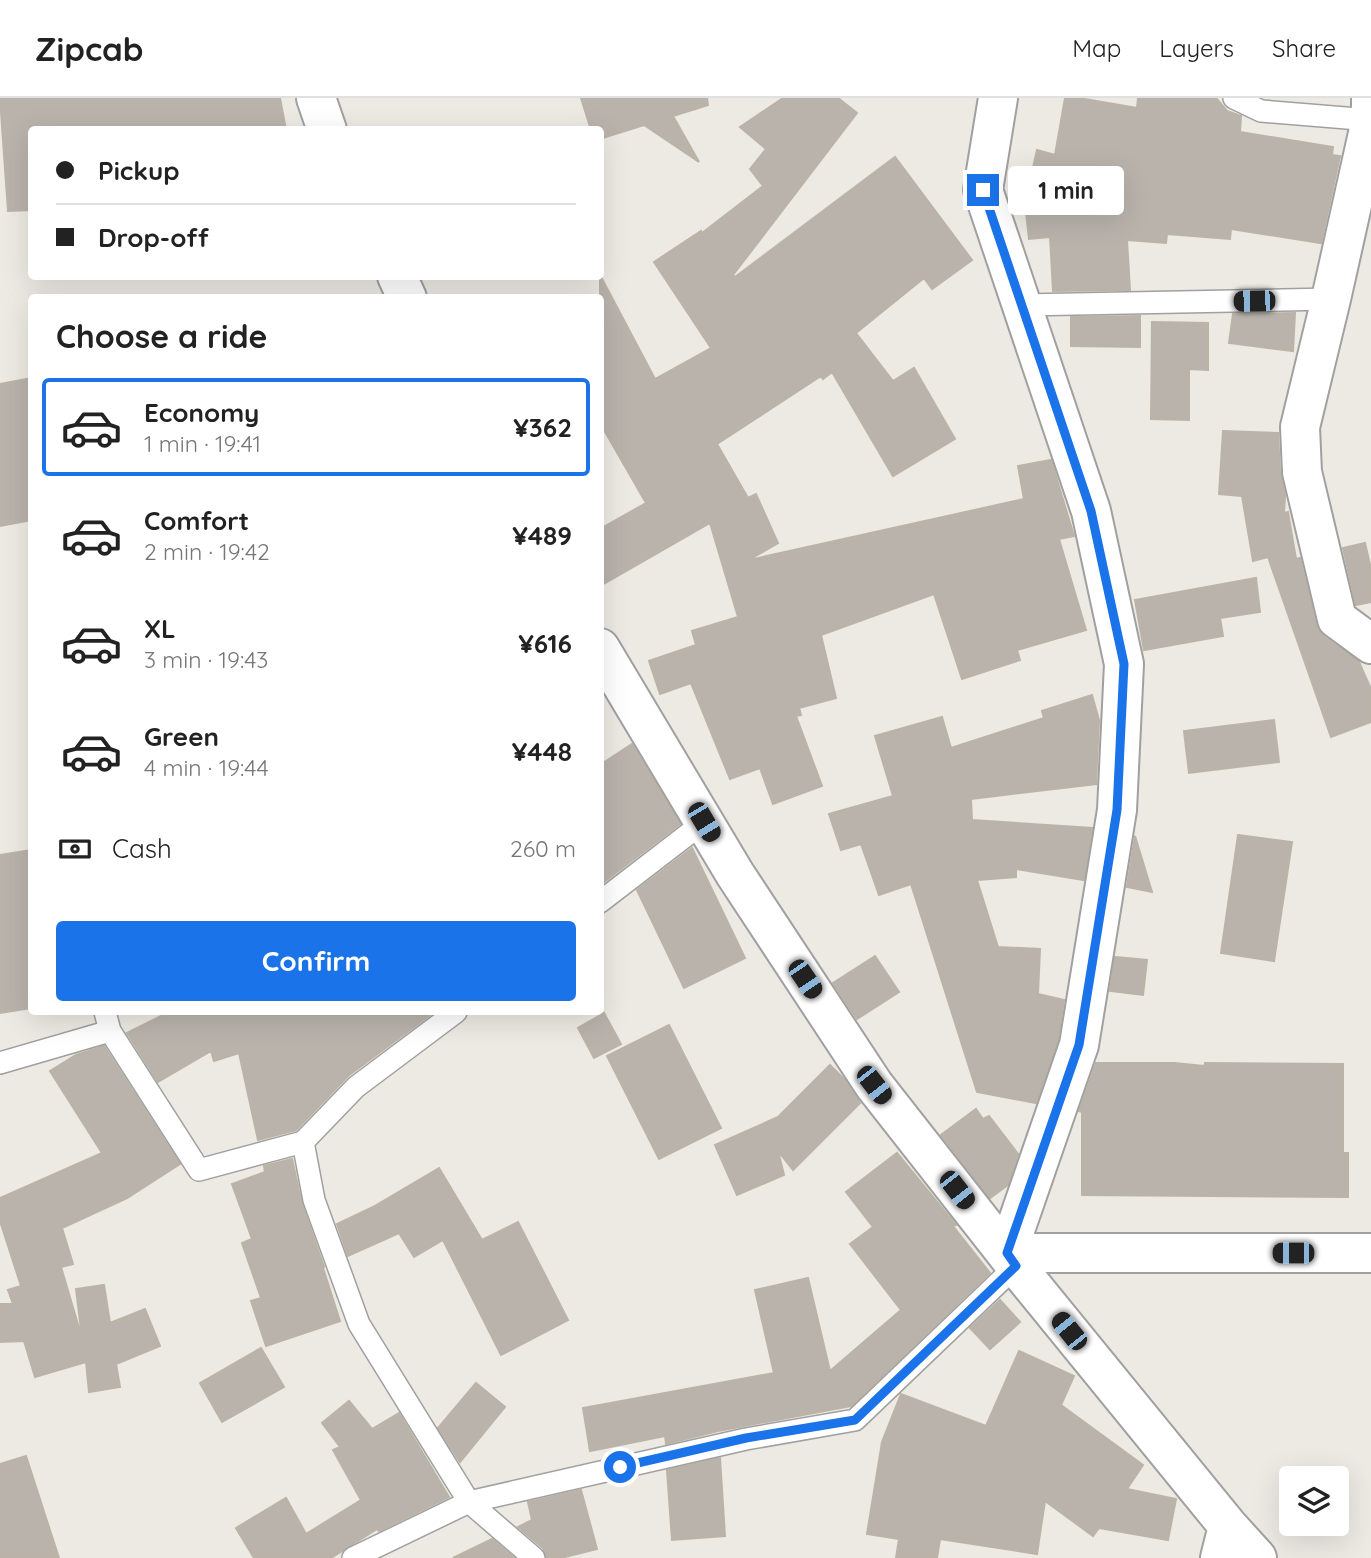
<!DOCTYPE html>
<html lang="en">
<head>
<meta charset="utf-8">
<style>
	body { margin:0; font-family:Quicksand,sans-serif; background:#f2f2f2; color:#222; height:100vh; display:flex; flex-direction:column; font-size:26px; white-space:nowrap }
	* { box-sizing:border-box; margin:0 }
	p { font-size:23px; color:#767676 }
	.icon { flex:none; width:38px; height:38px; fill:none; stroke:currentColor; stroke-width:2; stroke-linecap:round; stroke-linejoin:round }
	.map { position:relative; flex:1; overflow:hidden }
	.drawer { position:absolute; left:28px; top:196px; width:576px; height:721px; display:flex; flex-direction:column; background:#fff; border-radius:7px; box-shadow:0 7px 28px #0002 }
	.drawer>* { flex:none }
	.guide { position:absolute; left:28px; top:28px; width:576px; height:154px; border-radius:7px; box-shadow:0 7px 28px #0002; display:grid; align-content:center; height:154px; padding:0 28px; background:#fff }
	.fabs { position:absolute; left:1279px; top:1368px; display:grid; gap:14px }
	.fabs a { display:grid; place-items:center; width:70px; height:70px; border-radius:7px; background:#fff; box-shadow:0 7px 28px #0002; font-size:35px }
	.end { position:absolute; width:32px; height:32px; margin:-16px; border:9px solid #1a73e8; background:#fff; box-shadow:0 0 0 4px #fff }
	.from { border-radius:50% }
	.bubble { position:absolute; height:49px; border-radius:7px; background:#fff; box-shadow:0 7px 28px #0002; font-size:23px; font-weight:700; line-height:49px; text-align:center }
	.car { position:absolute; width:21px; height:42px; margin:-21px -10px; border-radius:9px; box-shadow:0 0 5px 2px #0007; background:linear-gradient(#222 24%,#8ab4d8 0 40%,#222 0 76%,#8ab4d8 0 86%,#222 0) }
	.guide b { display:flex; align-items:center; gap:24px; height:66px; font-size:26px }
	.guide b+b { border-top:2px solid #e0e0e0 }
	.guide i { width:18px; height:18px; background:#222 }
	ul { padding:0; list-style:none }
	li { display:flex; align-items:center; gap:21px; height:98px; margin:0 14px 10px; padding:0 14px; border:4px solid transparent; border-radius:7px }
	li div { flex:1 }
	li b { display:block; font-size:26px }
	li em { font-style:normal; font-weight:700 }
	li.on { border-color:#1a73e8 }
	li>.icon { width:63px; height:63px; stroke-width:1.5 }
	h2 { padding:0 28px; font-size:32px; line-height:84px }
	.pay { display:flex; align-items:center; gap:18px; height:77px; padding:0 28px; font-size:26px }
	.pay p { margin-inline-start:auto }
	.primary-button { display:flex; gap:14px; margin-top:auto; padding:14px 28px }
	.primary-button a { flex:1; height:80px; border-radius:7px; background:#1a73e8; color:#fff; font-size:28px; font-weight:700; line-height:80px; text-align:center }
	header { display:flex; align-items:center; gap:42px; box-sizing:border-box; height:98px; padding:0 35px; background:#fff; border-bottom:2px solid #e0e0e0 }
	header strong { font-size:33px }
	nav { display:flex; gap:38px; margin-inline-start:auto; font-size:24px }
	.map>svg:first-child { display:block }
	.building { fill:#b9b3ac; stroke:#bcb3a7; stroke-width:2 }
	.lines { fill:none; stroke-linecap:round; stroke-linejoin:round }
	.service-casing { stroke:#a0a0a0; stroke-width:24 }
	.minor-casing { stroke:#a0a0a0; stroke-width:42 }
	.service { stroke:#fff; stroke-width:21 }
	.minor { stroke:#fff; stroke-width:38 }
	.route { stroke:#1a73e8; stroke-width:9 }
</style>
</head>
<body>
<header>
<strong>Zipcab</strong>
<nav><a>Map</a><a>Layers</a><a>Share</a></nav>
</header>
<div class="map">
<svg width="1371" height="1460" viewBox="0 0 1371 1460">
	<rect width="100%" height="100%" fill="#eceae3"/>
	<path class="building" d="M 0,0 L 280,0 L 286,32 L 32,32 L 32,112 L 8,113 Z
		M 581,0 L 707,0 L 708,7 L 673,18 L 699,64 L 644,27 L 600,41 L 600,32 L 591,32 Z
		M 783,0 L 838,0 L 857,15 L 733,177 L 735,179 L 895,59 L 972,162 L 932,191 L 924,180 L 856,235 L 893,283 L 914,270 L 955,341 L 893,378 L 832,274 L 823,281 L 821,278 L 717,346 L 748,400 L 756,396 L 778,445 L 749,462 L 1024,401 L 1018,368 L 1051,362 L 1074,438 L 1059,441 L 1086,532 L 1017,552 L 1020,562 L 962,581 L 934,496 L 821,537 L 836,600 L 799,610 L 801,617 L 796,618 L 822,688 L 773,706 L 760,670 L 730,681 L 691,585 L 660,596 L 649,563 L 696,547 L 692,533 L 738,519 L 710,425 L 600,488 L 600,431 L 646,405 L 600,325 L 600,177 L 655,281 L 711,250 L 654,164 L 701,133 L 702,135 L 763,88 L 750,71 L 766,51 L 740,29 Z
		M 1065,0 L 1079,0 L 1137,10 L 1138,0 L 1216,0 L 1227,13 L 1241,18 L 1240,34 L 1333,49 L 1332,57 L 1340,58 L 1321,145 L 1231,131 L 1230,141 L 1167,136 L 1166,145 L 1127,142 L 1130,192 L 1053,193 L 1050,139 L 1029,141 L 1025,105 L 1037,52 L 1055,57 Z
		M 1295,215 L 1293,253 L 1229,245 L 1233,216 Z
		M 1140,218 L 1140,249 L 1071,248 L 1071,219 Z
		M 1152,224 L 1208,225 L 1208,272 L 1189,271 L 1189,322 L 1151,321 Z
		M 32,280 L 32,422 L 0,428 L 0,286 Z
		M 1223,333 L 1278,335 L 1280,375 L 1285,397 L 1284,415 L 1288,414 L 1296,461 L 1300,460 L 1316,526 L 1324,539 L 1359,564 L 1371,591 L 1371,624 L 1331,639 L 1268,459 L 1253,463 L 1242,398 L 1219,396 Z
		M 1365,445 L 1371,471 L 1371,504 L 1356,507 L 1343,450 Z
		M 1256,480 L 1260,514 L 1220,520 L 1223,538 L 1144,552 L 1135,502 Z
		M 1092,597 L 1099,622 L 1096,686 L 971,701 L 972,722 L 1092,730 L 1084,782 L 1016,771 L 1016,779 L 977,782 L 998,849 L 1040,851 L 1038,896 L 1064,902 L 1058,942 L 1036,1005 L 977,994 L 911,786 L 879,797 L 861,746 L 841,752 L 829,716 L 893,698 L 875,638 L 942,619 L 951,650 L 1044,620 L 1042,613 Z
		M 1274,622 L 1279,664 L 1189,675 L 1184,633 Z
		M 632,646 L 680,726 L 600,787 L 600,667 Z
		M 1238,737 L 1292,744 L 1274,863 L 1221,855 Z
		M 1135,738 L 1152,794 L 1127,789 Z
		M 692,750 L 745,860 L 684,890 L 637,792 Z
		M 32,752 L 32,910 L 0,915 L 0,757 Z
		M 875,858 L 899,894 L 857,921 L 833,885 Z
		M 1115,859 L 1147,862 L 1143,897 L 1110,893 Z
		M 169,914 L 434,914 L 348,978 L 296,1032 L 258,1042 L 239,955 L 214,963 L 211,953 L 158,984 L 127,935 Z
		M 604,915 L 621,946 L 594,960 L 578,930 Z
		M 669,927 L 721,1030 L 659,1061 L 607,958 Z
		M 104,948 L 180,1066 L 127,1100 L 62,1130 L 73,1166 L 61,1169 L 82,1240 L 76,1191 L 104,1187 L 110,1225 L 145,1211 L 160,1248 L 116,1266 L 120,1289 L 89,1294 L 86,1264 L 35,1279 L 24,1243 L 0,1244 L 0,1206 L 13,1206 L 8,1192 L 21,1188 L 0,1123 L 0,1100 L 102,1055 L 50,973 L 76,957 Z
		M 1096,965 L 1175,965 L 1204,968 L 1205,965 L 1343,966 L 1343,1055 L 1348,1055 L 1348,1099 L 1082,1097 L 1082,1014 L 1079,1013 Z
		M 830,967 L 844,981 L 860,1005 L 793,1072 L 778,1053 L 784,1077 L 737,1097 L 715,1047 L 778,1019 Z
		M 976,1011 L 983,1021 L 989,1018 L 1018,1056 L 1008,1087 L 990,1100 L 941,1037 Z
		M 897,1055 L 956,1127 L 953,1128 L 990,1175 L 851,1308 L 718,1333 L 666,1346 L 665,1338 L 590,1353 L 583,1310 L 774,1275 L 755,1192 L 808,1180 L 830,1273 L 901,1212 L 850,1146 L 873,1129 L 846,1094 Z
		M 292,1061 L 302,1106 L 324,1169 L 323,1170 L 340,1223 L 266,1248 L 251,1203 L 261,1200 L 242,1145 L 252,1141 L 232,1086 L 265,1074 L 264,1068 Z
		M 439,1070 L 482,1142 L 518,1124 L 568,1222 L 501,1257 L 443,1142 L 414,1159 L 399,1135 L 348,1158 L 337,1126 L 373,1109 Z
		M 1000,1202 L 1020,1224 L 990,1251 L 970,1230 Z
		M 261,1250 L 284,1289 L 222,1324 L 200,1285 Z
		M 1019,1253 L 1074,1278 L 1061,1307 L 1143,1367 L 1127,1391 L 1176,1401 L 1168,1442 L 1099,1430 L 1093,1438 L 1045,1403 L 1037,1456 L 940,1441 L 937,1460 L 896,1460 L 899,1441 L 867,1436 L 882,1344 L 901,1296 L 986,1328 Z
		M 476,1285 L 505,1309 L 460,1364 L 438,1330 Z
		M 349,1303 L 372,1331 L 399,1315 L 449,1399 L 379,1433 L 377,1431 L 331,1460 L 254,1460 L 236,1430 L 286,1400 L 306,1436 L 361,1402 L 333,1352 L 340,1349 L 322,1325 Z
		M 26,1358 L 59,1460 L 0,1460 L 0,1366 Z
		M 720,1360 L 725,1438 L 672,1442 L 667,1372 Z
		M 581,1392 L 597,1451 L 561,1460 L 547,1460 L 543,1450 L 518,1429 L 532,1422 L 528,1404 Z
		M 492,1441 L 514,1460 L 453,1460 Z"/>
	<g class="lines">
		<g class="service-casing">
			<path id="service" d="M 1234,0 L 1261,13 L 1371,22
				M 1022,207 L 1331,201
				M 600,804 L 704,724
				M 105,914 L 110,933 L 199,1072 L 303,1044
				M 456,914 L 356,989 L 303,1044 L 314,1102 L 359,1226 L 469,1404 L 534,1460
				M 0,965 L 110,933
				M 353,1460 L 469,1404 L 746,1341 L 855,1322 L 1016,1168"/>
		</g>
		<g class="minor-casing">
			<path id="minor" d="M 316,0 L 327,32
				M 998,0 L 983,92 L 1091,413 L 1124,566 L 1117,712 L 1079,947 L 1007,1155 L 1371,1155
				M 1371,0 L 1371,22 L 1331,201 L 1300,329 L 1302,374 L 1337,521 L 1371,546
				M 397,178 L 407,200
				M 600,550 L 735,776 L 874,987 L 1016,1168 L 1228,1428 L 1220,1460
				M 1228,1428 L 1257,1460"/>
		</g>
		<use href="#service" class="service"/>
		<use href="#minor" class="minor"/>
	</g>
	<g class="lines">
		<path class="route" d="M 620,1369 L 746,1340 L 855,1322 L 1016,1168 L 1007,1155 L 1079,947 L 1117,712 L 1124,566 L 1091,413 L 983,92"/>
	</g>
</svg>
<div class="fabs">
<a><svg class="icon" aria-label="layers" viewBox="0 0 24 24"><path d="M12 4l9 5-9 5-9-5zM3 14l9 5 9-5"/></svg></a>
</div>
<i class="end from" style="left:620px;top:1369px"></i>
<i class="end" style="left:983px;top:92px"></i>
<div class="bubble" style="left:1008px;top:68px;width:116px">1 min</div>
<i class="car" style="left:1254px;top:203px;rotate:269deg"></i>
<i class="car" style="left:704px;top:724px;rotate:149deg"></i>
<i class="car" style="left:805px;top:881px;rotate:146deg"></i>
<i class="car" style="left:874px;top:987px;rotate:142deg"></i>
<i class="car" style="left:957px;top:1092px;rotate:142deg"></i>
<i class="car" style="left:1293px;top:1155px;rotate:270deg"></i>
<i class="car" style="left:1069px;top:1233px;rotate:321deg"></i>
<div class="guide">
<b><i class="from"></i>Pickup</b>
<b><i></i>Drop-off</b>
</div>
<section class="drawer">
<h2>Choose a ride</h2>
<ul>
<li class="on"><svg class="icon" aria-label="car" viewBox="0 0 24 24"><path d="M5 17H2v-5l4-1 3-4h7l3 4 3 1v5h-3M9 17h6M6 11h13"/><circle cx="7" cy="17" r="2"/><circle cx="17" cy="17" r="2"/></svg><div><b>Economy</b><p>1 min · 19:41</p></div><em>¥362</em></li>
<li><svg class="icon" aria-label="car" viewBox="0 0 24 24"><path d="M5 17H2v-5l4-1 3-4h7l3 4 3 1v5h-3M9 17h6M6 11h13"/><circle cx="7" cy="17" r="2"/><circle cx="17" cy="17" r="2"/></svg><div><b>Comfort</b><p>2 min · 19:42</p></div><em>¥489</em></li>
<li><svg class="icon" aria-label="car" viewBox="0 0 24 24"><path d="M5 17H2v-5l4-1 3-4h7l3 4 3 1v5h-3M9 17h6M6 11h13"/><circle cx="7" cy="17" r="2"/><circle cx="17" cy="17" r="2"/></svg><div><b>XL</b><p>3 min · 19:43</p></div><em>¥616</em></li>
<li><svg class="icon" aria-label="car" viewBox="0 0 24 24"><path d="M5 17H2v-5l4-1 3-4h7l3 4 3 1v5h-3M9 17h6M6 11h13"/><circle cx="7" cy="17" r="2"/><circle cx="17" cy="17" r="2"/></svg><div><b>Green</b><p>4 min · 19:44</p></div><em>¥448</em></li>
</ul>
<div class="pay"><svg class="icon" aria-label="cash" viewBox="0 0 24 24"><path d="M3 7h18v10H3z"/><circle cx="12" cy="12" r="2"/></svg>Cash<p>260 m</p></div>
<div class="primary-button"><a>Confirm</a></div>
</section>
</div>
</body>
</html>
